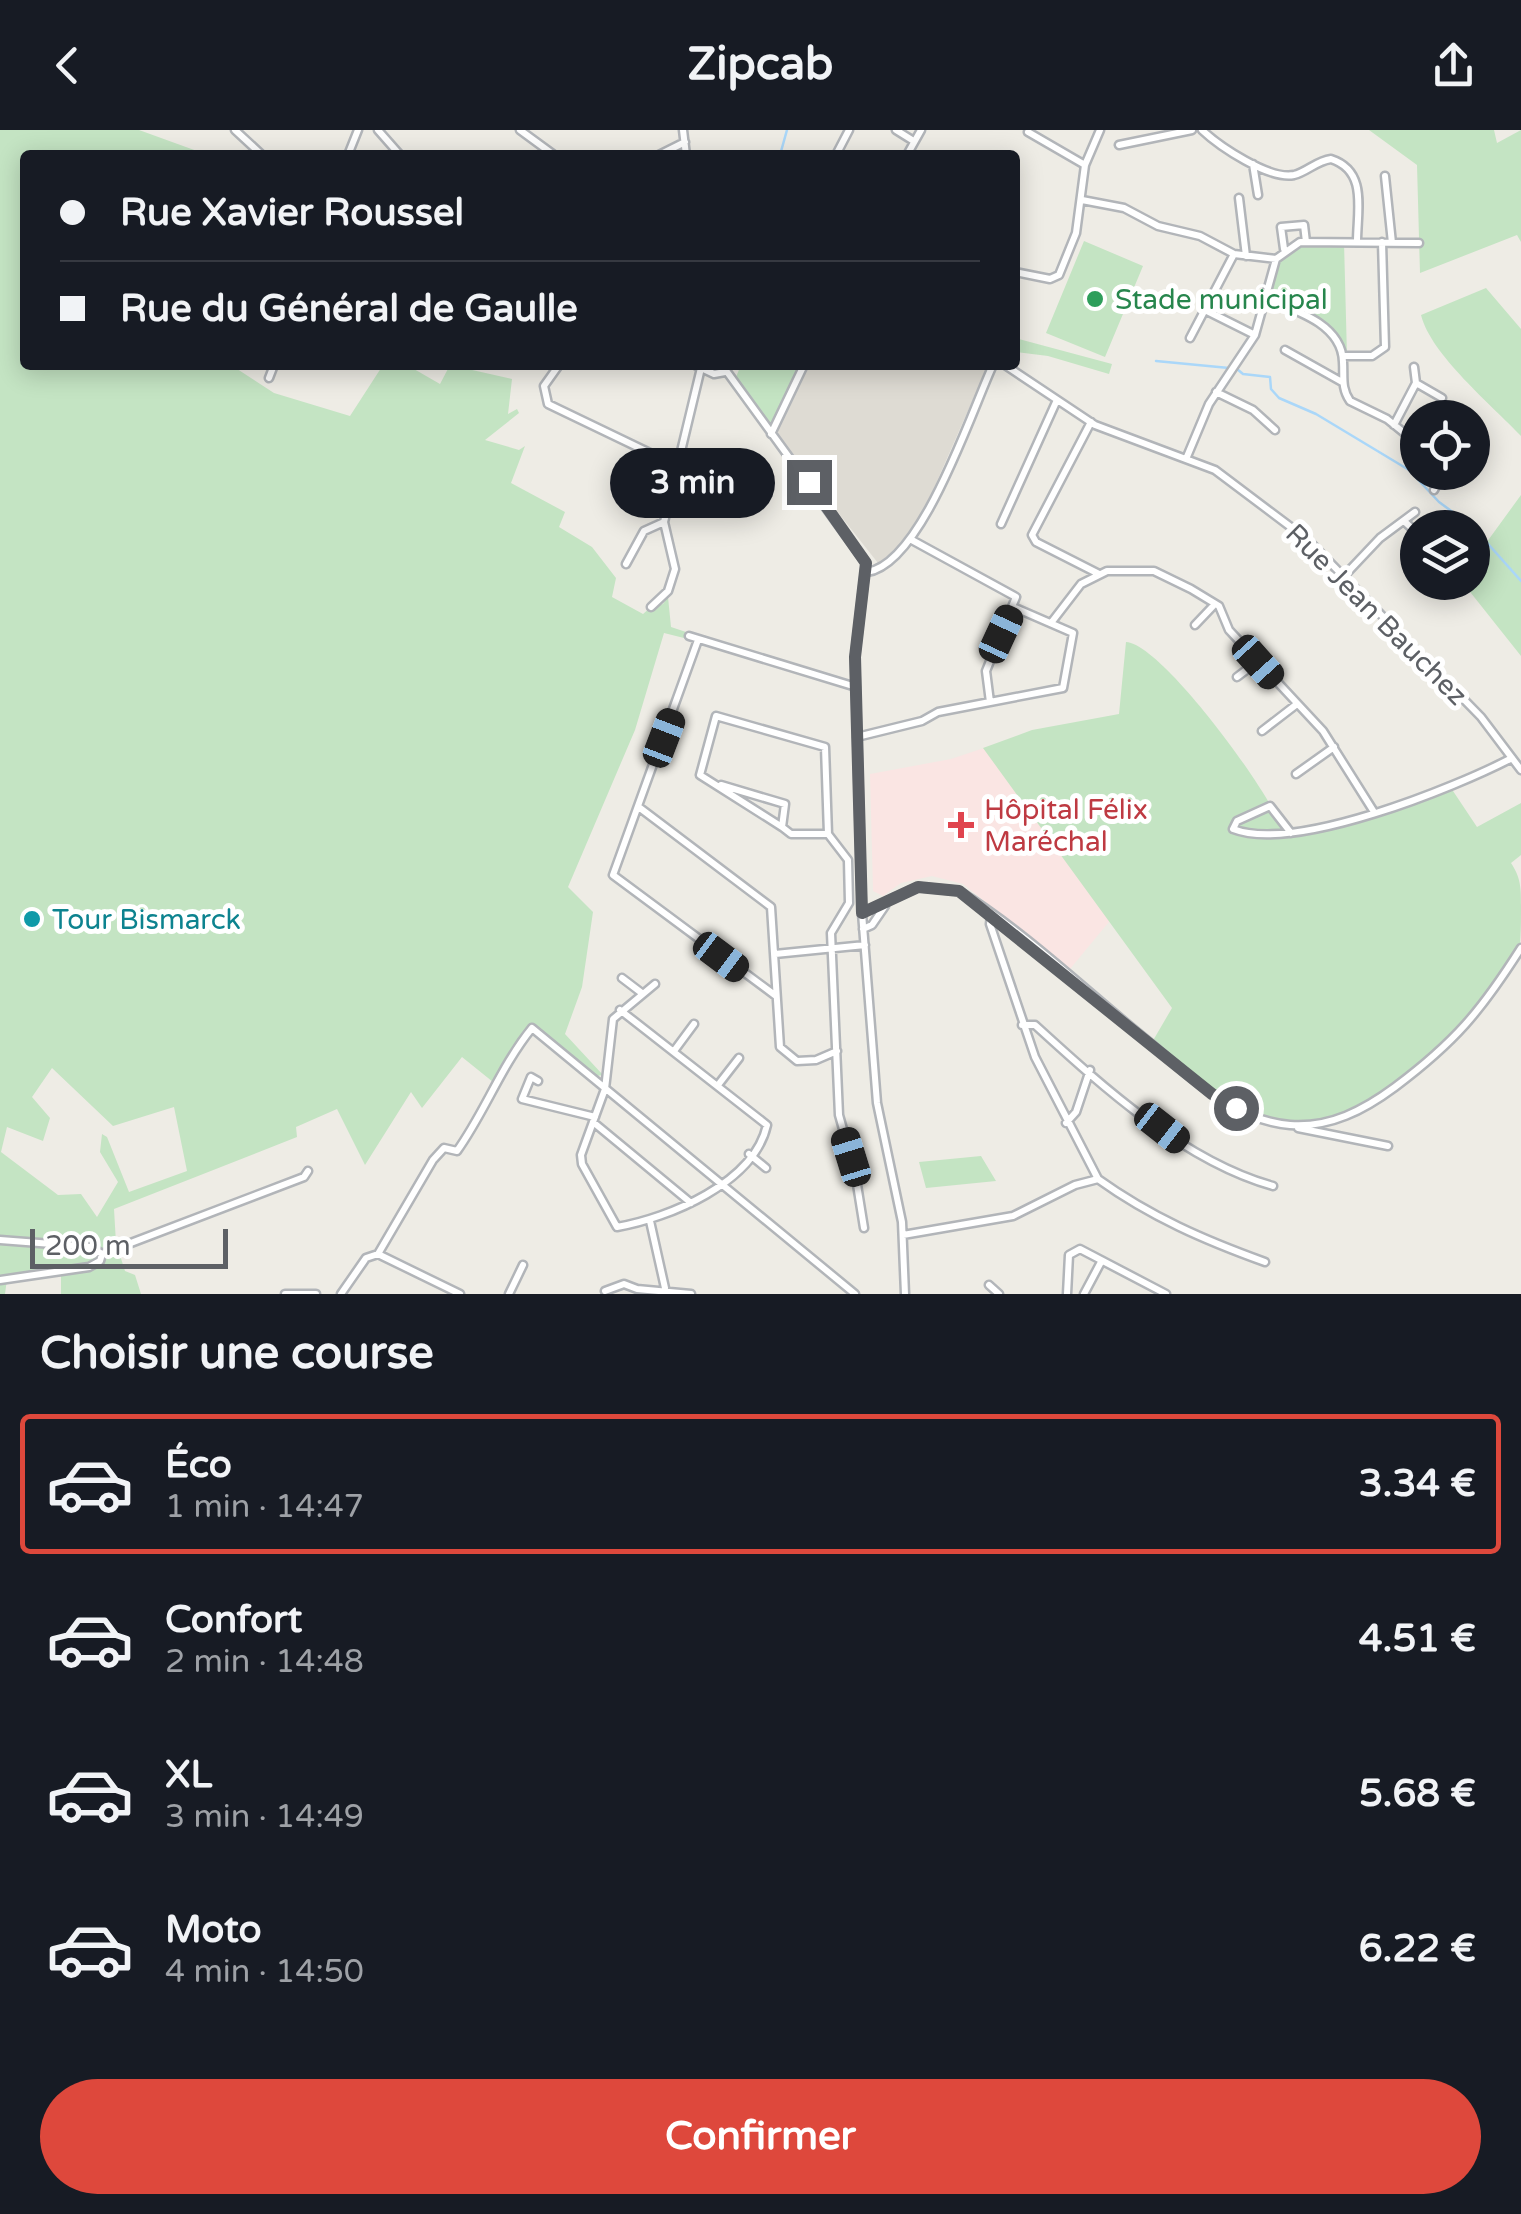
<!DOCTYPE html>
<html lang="fr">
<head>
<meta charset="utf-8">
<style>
	body { margin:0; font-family:"Varela Round",sans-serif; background:#20242c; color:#f1f3f6; height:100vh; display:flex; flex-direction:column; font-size:38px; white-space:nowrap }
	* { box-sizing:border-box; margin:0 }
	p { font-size:32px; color:#9ea1a6 }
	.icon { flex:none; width:55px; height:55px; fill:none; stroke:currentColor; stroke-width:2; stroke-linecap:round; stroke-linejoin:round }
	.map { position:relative; height:1164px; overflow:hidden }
	.sheet { display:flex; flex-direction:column; background:#171b24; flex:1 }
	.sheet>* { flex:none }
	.guide { position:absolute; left:20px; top:20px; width:1000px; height:220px; border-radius:10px; box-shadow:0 5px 25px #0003; display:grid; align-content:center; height:220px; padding:0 40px; background:#171b24 }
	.controls { position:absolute; left:1400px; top:270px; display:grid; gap:20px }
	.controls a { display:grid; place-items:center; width:90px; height:90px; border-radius:50%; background:#171b24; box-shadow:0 5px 25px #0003; font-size:50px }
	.scale { position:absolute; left:30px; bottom:25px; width:198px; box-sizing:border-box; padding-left:10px; border:5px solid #5d6065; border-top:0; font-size:28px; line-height:35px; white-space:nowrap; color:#5d6065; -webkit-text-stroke:8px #fff; paint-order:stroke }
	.end { position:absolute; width:45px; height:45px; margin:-22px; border:12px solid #5d6065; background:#fff; box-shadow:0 0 0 5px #fff }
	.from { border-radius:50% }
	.bubble { position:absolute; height:70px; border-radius:35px; background:#171b24; box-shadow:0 5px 25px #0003; font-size:32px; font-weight:700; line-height:70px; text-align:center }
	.car { position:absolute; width:30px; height:60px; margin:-30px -15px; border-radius:12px; box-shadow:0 0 8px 2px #0007; background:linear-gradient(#222 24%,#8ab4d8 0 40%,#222 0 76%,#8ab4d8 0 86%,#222 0) }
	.guide b { display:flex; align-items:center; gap:35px; height:95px; font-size:38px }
	.guide b+b { border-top:2px solid #363941 }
	.guide i { width:25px; height:25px; background:#f1f3f6 }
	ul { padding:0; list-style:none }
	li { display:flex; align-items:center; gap:30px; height:140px; margin:0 20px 15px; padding:0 20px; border:5px solid transparent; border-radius:10px }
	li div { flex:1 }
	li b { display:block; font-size:38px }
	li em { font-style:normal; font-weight:700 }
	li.selected { border-color:#de483c }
	li>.icon { width:90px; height:90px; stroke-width:1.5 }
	h2 { padding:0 40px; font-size:45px; line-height:120px }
	.action { display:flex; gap:20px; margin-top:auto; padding:20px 40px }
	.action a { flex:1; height:115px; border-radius:60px; background:#de483c; color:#fff; font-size:40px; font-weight:700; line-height:115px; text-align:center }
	header { display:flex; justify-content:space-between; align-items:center; height:130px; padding:0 40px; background:#171b24; font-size:45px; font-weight:700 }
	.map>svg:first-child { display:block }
	.education { fill:#dedbd3 }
	.medical { fill:#fae5e3 }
	.green { fill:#c4e4c3; fill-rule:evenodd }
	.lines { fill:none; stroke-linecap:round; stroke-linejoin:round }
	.stream { stroke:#aad7f9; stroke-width:2.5 }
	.minor-casing { stroke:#b2b5b9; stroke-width:11 }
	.minor { stroke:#fff; stroke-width:6 }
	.route { stroke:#5d6065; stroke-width:12 }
	.leisure-dot { fill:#2e9e5b; stroke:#fff; stroke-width:4 }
	.health-dot { fill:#e0444e; stroke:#fff; stroke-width:4 }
	.culture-dot { fill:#0f9aa8; stroke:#fff; stroke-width:4 }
	.labels { text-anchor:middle; stroke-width:10; stroke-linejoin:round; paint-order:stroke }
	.leisure-label { font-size:28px; fill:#27864d; stroke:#fff; text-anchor:start }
	.street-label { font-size:28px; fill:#5d6065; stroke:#fff }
	.health-label { font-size:28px; fill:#be3a42; stroke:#fff; text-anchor:start }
	.culture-label { font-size:28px; fill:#0d838f; stroke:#fff; text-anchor:start }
</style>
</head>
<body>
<header><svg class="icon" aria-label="back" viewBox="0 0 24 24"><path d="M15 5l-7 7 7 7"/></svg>Zipcab<svg class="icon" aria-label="share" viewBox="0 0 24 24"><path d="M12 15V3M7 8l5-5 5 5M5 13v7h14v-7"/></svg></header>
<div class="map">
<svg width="1521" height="1164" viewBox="0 0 1521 1164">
	<rect width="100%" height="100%" fill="#eeece5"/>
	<path class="education" d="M 807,235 L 988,235 L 923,383 L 894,421 L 878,433 L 775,303 Z"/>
	<path class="medical" d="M 996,614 L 1113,787 L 1070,839 L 963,754 L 932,746 L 901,753 L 883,766 L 873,761 L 870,644 L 951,629 Z"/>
	<path class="green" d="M 0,0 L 139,0 L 208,25 L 25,25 L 25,235 L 231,235 L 274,263 L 350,286 L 383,235 L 407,235 L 440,254 L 450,235 L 512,249 L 508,284 L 517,279 L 519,283 L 485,310 L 519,320 L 525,316 L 511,353 L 565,382 L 559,397 L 592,417 L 616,448 L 612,467 L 643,484 L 651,477 L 663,474 L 668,467 L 671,497 L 689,503 L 688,509 L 664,503 L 635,600 L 568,757 L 593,782 L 582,857 L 565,904 L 603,945 L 591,947 L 532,898 L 493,952 L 462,927 L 422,978 L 411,962 L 365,1035 L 337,979 L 296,997 L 297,1007 L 114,1079 L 116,1113 L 125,1141 L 135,1145 L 141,1164 L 61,1164 L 61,1142 L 7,1149 L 5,1164 L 0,1164 ZM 52,938 L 113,996 L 174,977 L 187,1041 L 129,1062 L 107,1007 L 102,1004 L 100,1022 L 118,1052 L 97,1087 L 81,1064 L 58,1065 L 1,1022 L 7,997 L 43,1011 L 50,988 L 32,967 Z
		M 1369,0 L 1494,0 L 1497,13 L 1521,0 L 1521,112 L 1517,105 L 1420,143 L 1417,35 Z
		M 1084,111 L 1143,136 L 1105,227 L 1046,203 Z
		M 1344,112 L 1347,226 L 1344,226 L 1321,194 L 1266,169 C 1281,109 1285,114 1344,112 Z
		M 1486,158 L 1521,199 L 1521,306 C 1492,275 1431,225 1421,185 Z
		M 1015,208 L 1112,234 L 1109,244 L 1048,226 L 1015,222 Z
		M 741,235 L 799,235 L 771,296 L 736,247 Z
		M 1521,365 L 1521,526 L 1463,453 L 1472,452 L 1473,431 Z
		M 1126,512 C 1163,514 1274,668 1283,701 L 1365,688 L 1449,655 L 1477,697 L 1521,673 L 1521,725 L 1511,733 C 1521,748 1521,758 1521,776 C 1521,790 1521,810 1519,822 C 1485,889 1384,993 1304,995 C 1241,996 1196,950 1151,914 L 1172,878 L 983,618 L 1032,600 L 1119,584 Z
		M 981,1026 L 996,1051 L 926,1058 L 919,1032 Z"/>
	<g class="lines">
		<path class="stream" d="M 780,25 L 787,0
			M 1156,231 L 1229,238
			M 1237,239 L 1243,244 L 1270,247 L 1271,259 L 1279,268 L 1316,284 L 1409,340 L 1439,372 L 1473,397 L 1521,451"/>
		<g class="minor-casing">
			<path id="minor" d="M 235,0 L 262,25
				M 378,0 L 400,25
				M 520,0 L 554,25
				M 683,0 L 686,25
				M 896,0 L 912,10
				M 1202,0 C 1219,16 1269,50 1294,45 C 1307,42 1316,31 1331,29 C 1368,41 1357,80 1357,112
				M 1028,2 L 1085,35
				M 1119,15 L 1192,0
				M 348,25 L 358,0
				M 659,25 L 685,12
				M 836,25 L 849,0
				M 907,25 L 921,0
				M 1253,34 L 1258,65
				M 1385,46 L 1392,113
				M 1239,68 L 1246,126
				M 1082,70 L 1124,78 L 1158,96 L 1200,106 L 1234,124 L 1276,129
				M 1284,119 L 1281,97 L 1304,95 L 1306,112
				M 1015,142 L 1050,149 L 1059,145 L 1076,103 L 1085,35 L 1100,0
				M 1266,169 C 1295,180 1342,194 1343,232 C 1344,247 1341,258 1350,271 L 1387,289 L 1418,314
				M 1205,180 L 1255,205
				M 1190,208 L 1234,124
				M 1285,220 L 1342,252
				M 1344,226 L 1372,226 L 1385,217 L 1382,112
				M 559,235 L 544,256 L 548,274 L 679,337
				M 695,235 L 714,244 L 725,242
				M 722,235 L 866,433 L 855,527 L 862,783 L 877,973 L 902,1092 L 905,1164
				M 1005,235 L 1095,295 L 1215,340 L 1308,410 L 1481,587 L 1521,640
				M 1414,237 L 1416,253
				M 269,248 L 274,235
				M 1216,262 L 1253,280 L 1275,300
				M 1465,288 L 1467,283
				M 1091,292 L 1032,405 L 1036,412 L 1099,444
				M 1394,295 L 1416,253 L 1442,268
				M 771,304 L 804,235
				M 1186,329 L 1209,274 L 1255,205 L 1276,129 L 1300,112 L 1419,113
				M 1434,360 L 1443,342
				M 1404,391 L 1418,404
				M 1001,394 L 1057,270
				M 910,409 L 1016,467 L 986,541 L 990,572
				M 626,434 L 644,401 L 664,392
				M 867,442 C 922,434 971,282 993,235
				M 1344,446 L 1380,408 L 1415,382
				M 651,477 L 668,461 L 675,439 L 664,392 L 701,238
				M 1051,493 L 1081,454 L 1107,441 L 1154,441 L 1191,459 L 1219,476 L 1229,500 L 1323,601 L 1374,682
				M 1195,495 L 1215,474
				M 689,506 L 856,557
				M 698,510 L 613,745 L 776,866
				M 1237,547 L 1258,531
				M 1262,601 L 1297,574
				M 857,607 L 922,591 L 938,582 L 1063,558 L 1073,503 L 1013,477
				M 1296,644 L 1334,617
				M 721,655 L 785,674 L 782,697 L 791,704 L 828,704
				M 640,678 L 771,777 L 780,917 L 797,931 L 816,930 L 837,921
				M 782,697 L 700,645 L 716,586 L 825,617 L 828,704 L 848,730 L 849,773 L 831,803 L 839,985 L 855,1042 L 864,1098
				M 1291,703 L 1270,676 L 1237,691 L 1233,699 C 1294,723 1454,658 1512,628
				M 862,783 L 918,757 L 959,761 C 1026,803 1087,862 1149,912 C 1191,947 1232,990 1290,995 C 1330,998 1364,980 1395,957 C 1455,912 1481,881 1521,818
				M 863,799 L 872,795 L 885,776
				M 775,824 L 865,815
				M 622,848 L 643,864
				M 620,880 L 767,995 C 754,1053 669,1088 617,1097 L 582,1034 L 581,1025 L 605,959 L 613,889 L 655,854
				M 1022,895 L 1035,895 C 1103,957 1184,1031 1273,1056
				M 674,921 L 694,894
				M 538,951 L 531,947 L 522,969 L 595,987
				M 718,955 L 739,928
				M 593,992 L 691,1073
				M 1066,993 L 1076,982 L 1090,940
				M 1298,998 L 1388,1016
				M 749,1024 L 766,1038
				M 1098,1049 C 1151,1087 1204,1110 1265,1132
				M 650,1091 L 665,1158
				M 903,1105 L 1013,1086 L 1075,1055 L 1098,1049 L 1035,927 L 990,794 L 991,785
				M 0,1110 L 91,1117 L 102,1124 L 100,1131 L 89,1137 L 0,1150
				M 102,1124 L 304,1047 L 308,1041
				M 378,1124 L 460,1164
				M 989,1155 L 999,1164
				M 605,1161 L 624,1154 L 637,1159 L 691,1164
				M 285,1164 L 316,1164
				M 341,1164 L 366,1128 L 378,1124 L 433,1030 L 444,1018 L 457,1021 C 485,982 501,936 532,898 L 855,1164
				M 509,1164 L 523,1135
				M 1067,1164 L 1069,1125 L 1080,1119 L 1166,1164
				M 1084,1164 L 1101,1132"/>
		</g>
		<use href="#minor" class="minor"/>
	</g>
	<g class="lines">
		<path class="route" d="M 809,352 L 866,433 L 855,527 L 862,783 L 918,757 L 959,761 L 1212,964 L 1236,978"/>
	</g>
	<circle class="leisure-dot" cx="1095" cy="169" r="10"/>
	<path class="health-dot" d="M956 680h10v10h10v10h-10v10h-10v-10h-10v-10h10z"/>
	<circle class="culture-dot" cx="32" cy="789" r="10"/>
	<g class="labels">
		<g class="leisure-label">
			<text x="1115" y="179">Stade municipal</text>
		</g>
		<g class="street-label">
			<text transform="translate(1377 484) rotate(45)" y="10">Rue Jean Bauchez</text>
		</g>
		<g class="health-label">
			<text x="984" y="689">Hôpital Félix<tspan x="984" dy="32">Maréchal</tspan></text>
		</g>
		<g class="culture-label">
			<text x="52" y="799">Tour Bismarck</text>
		</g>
	</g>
</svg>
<div class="controls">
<a><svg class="icon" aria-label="locate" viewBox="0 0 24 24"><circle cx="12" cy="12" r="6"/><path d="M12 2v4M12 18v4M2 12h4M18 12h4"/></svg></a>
<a><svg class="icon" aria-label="layers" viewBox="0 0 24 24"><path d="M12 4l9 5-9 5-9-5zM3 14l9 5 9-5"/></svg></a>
</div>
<div class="scale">200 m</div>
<i class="end from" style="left:1236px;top:978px"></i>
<i class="end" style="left:809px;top:352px"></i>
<div class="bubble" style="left:610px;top:318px;width:165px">3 min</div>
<i class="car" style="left:1001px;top:504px;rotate:25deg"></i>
<i class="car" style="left:1258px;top:532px;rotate:138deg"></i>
<i class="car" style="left:664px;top:608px;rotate:21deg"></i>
<i class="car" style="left:721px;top:827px;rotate:127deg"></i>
<i class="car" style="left:1162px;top:998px;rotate:128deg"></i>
<i class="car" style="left:851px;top:1027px;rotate:343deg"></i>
<div class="guide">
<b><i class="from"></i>Rue Xavier Roussel</b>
<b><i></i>Rue du Général de Gaulle</b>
</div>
</div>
<section class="sheet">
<h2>Choisir une course</h2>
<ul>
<li class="selected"><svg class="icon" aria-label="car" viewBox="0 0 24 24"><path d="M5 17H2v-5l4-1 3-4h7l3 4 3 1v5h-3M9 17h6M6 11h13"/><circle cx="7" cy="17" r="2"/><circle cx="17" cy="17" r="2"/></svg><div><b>Éco</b><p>1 min · 14:47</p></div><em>3.34 €</em></li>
<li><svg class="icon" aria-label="car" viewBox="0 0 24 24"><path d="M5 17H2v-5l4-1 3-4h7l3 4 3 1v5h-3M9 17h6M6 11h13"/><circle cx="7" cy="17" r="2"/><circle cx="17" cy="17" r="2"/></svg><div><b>Confort</b><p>2 min · 14:48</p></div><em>4.51 €</em></li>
<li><svg class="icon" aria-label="car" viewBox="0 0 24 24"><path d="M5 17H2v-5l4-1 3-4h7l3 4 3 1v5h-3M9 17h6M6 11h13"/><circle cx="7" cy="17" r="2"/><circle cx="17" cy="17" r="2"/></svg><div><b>XL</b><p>3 min · 14:49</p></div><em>5.68 €</em></li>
<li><svg class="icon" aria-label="car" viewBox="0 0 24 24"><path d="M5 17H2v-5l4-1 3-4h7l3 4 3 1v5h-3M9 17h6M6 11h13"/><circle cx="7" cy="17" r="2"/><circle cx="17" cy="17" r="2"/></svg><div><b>Moto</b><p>4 min · 14:50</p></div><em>6.22 €</em></li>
</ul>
<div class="action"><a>Confirmer</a></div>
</section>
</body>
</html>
